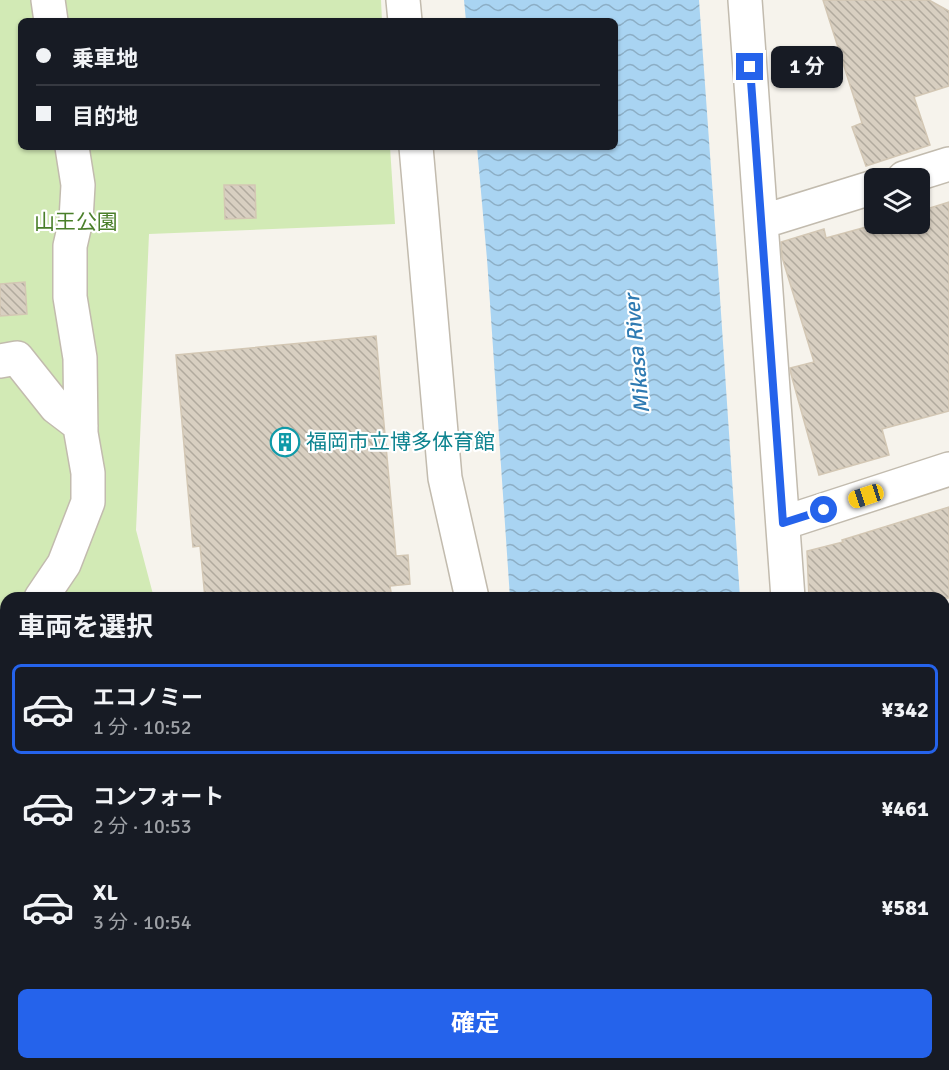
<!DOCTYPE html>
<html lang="ja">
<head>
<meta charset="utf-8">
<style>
	body { margin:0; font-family:Signika,"Noto Sans JP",sans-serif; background:#20242c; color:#f1f3f6; height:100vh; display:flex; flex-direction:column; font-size:22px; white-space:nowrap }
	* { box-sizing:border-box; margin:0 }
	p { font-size:20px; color:#9ea1a6 }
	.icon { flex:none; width:33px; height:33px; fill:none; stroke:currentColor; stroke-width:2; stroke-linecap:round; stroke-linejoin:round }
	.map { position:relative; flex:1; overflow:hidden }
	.panel { position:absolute; left:0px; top:592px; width:950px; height:478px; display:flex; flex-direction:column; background:#171b24; border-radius:18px 18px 0 0; box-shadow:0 2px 4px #0004 }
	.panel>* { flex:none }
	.hud { position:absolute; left:18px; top:18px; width:600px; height:132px; border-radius:9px; box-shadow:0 2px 4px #0004; display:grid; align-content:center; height:132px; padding:0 18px; background:#171b24 }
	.tools { position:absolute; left:864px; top:168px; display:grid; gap:12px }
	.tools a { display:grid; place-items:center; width:66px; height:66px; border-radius:9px; background:#171b24; box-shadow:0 2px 4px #0004; font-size:30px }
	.end { position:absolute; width:27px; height:27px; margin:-14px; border:8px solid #2563eb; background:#fff; box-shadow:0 0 0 3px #fff }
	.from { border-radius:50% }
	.bubble { position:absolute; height:42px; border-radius:9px; background:#171b24; box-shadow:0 2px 4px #0004; font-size:20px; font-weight:700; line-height:42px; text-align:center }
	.car { position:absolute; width:18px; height:36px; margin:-18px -9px; border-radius:8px; box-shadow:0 0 4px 2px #0007; background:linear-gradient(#f5c518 24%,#345 0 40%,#f5c518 0 76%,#345 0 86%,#f5c518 0) }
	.hud b { display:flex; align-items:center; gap:21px; height:57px; font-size:22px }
	.hud b+b { border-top:2px solid #363941 }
	.hud i { width:15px; height:15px; background:#f1f3f6 }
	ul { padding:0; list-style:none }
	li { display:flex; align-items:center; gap:18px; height:90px; margin:0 12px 9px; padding:0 6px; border:3px solid transparent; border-radius:9px }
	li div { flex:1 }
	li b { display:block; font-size:22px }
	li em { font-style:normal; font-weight:700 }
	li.on { border-color:#2563eb }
	li>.icon { width:54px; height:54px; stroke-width:1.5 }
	h2 { padding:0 18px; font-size:27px; line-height:72px }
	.cta { display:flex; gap:12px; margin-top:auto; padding:12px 18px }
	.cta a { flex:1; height:69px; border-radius:9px; background:#2563eb; color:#fff; font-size:24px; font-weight:700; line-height:69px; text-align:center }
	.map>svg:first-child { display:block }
	.green { fill:#d2eab5 }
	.water { fill:url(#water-waves) }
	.building { fill:url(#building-back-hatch); stroke:#d3c7b4; stroke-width:1.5 }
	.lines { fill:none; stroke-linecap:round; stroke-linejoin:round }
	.street-casing { stroke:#c2bbae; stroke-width:36 }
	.secondary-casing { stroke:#d6c79b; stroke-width:36 }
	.street { stroke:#fff; stroke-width:33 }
	.secondary { stroke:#fff3cd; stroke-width:33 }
	.route { stroke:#2563eb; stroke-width:8 }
	.labels { text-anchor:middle; stroke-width:4.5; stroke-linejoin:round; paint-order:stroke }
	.park-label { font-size:21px; fill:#4a7f2a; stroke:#fff }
	.culture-label { font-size:21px; fill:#0d838f; stroke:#fff; text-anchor:start }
	.water-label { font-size:22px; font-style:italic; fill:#2e7ab2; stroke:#fff }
</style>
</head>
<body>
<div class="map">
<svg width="949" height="1070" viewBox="0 0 949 1070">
	<defs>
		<pattern id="water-waves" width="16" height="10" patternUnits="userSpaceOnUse" patternTransform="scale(1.5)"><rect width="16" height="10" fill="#a9d4f2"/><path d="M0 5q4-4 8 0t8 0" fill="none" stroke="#8caec5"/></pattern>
		<pattern id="building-back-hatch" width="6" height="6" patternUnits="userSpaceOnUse" patternTransform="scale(1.5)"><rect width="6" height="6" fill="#d8cfc1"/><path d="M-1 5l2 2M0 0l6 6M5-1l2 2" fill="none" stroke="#b1aa9e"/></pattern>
	</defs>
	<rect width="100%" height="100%" fill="#f6f3ec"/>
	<path class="green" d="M 0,0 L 381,0 L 382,21 L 21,21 L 21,147 L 390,147 L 395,224 L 149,234 L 136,530 L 154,598 L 6,598 L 6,783 L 0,785 Z"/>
	<path class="water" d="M 464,0 L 699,0 L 717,253 L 740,598 L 510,598 L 487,259 L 477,147 L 615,147 L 615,21 L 466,21 Z
		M 552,1065 L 780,1065 L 780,1070 L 552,1070 Z"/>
	<path class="building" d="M 823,0 L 929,0 L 949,11 L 949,86 L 914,97 L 930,145 L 866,166 L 852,127 L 862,123 Z
		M 224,185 L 255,185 L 256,218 L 225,219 Z
		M 949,202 L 949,411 L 882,429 L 889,455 L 819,475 L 791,374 L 790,368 L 814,362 L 782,257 L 781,242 L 824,229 L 826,238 L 877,224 L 920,224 L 920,211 Z
		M 25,282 L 27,314 L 0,316 L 0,284 Z
		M 376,336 L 396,556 L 408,555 L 410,584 L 390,586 L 392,598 L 205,598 L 200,546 L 193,547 L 176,355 Z
		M 949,507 L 949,598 L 809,598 L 807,551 L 843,542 L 842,540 Z"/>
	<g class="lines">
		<g class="street-casing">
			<path id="street" d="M 48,0 L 51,21
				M 403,0 L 405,21
				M 745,0 L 788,598
				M 416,147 L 445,478 L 472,598
				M 904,178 L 949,164
				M 761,222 L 874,187
				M 0,361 L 17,358 L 56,407 L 81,426
				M 783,523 L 949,469
				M 41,598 L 64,564 L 88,502 L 88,473 L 81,433 L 80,358 L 70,297 L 70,246 L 76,220 L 78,185 L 72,147
				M 0,658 L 6,647
				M 944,766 L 949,764
				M 0,799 L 6,797
				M 944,1053 L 949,1052
				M 822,1065 L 822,1070
				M 887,1070 L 904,1065"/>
		</g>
		<g class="secondary-casing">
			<path id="secondary" d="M 0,841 L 6,861
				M 0,1023 L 6,1022
				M 501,1065 L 502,1070"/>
		</g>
		<use href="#street" class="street"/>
		<use href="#secondary" class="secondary"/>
	</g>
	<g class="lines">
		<path class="route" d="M 750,67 L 783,523 L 824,510"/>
	</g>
	<defs>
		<g id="building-ring" transform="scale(1.5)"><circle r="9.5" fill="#fff" stroke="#0f9aa8" stroke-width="1.5"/><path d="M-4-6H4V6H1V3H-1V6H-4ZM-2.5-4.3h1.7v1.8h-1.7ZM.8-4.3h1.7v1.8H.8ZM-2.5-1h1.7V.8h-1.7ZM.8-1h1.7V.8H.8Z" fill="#0f9aa8"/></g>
	</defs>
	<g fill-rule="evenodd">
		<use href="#building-ring" x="285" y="442"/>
	</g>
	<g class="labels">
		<g class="park-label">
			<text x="76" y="229">山王公園</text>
		</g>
		<g class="culture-label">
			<text x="306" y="449">福岡市立博多体育館</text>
		</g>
		<g class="water-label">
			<text transform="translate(636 354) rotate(-95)" y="8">Mikasa River</text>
		</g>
	</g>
</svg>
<div class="tools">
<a><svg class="icon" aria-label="layers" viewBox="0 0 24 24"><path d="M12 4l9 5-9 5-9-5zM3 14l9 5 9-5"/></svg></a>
</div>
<i class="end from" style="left:824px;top:510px"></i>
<i class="end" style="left:750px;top:67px"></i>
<div class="bubble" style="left:771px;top:46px;width:72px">1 分</div>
<i class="car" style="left:866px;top:496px;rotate:252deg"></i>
<div class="hud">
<b><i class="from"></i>乗車地</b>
<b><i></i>目的地</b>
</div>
<section class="panel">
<h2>車両を選択</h2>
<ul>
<li class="on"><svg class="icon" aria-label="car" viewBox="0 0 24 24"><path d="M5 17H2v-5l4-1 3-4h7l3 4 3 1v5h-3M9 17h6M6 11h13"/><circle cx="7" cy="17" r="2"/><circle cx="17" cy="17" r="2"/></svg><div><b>エコノミー</b><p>1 分 · 10:52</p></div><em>¥342</em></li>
<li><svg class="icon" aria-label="car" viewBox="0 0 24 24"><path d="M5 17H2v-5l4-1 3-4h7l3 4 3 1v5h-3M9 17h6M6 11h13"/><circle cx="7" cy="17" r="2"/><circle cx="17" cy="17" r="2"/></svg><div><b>コンフォート</b><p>2 分 · 10:53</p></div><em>¥461</em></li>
<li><svg class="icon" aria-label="car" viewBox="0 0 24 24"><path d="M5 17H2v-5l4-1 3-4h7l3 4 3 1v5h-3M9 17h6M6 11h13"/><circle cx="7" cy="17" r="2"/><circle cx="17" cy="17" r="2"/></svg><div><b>XL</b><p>3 分 · 10:54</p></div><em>¥581</em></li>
</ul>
<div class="cta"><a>確定</a></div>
</section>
</div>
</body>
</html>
